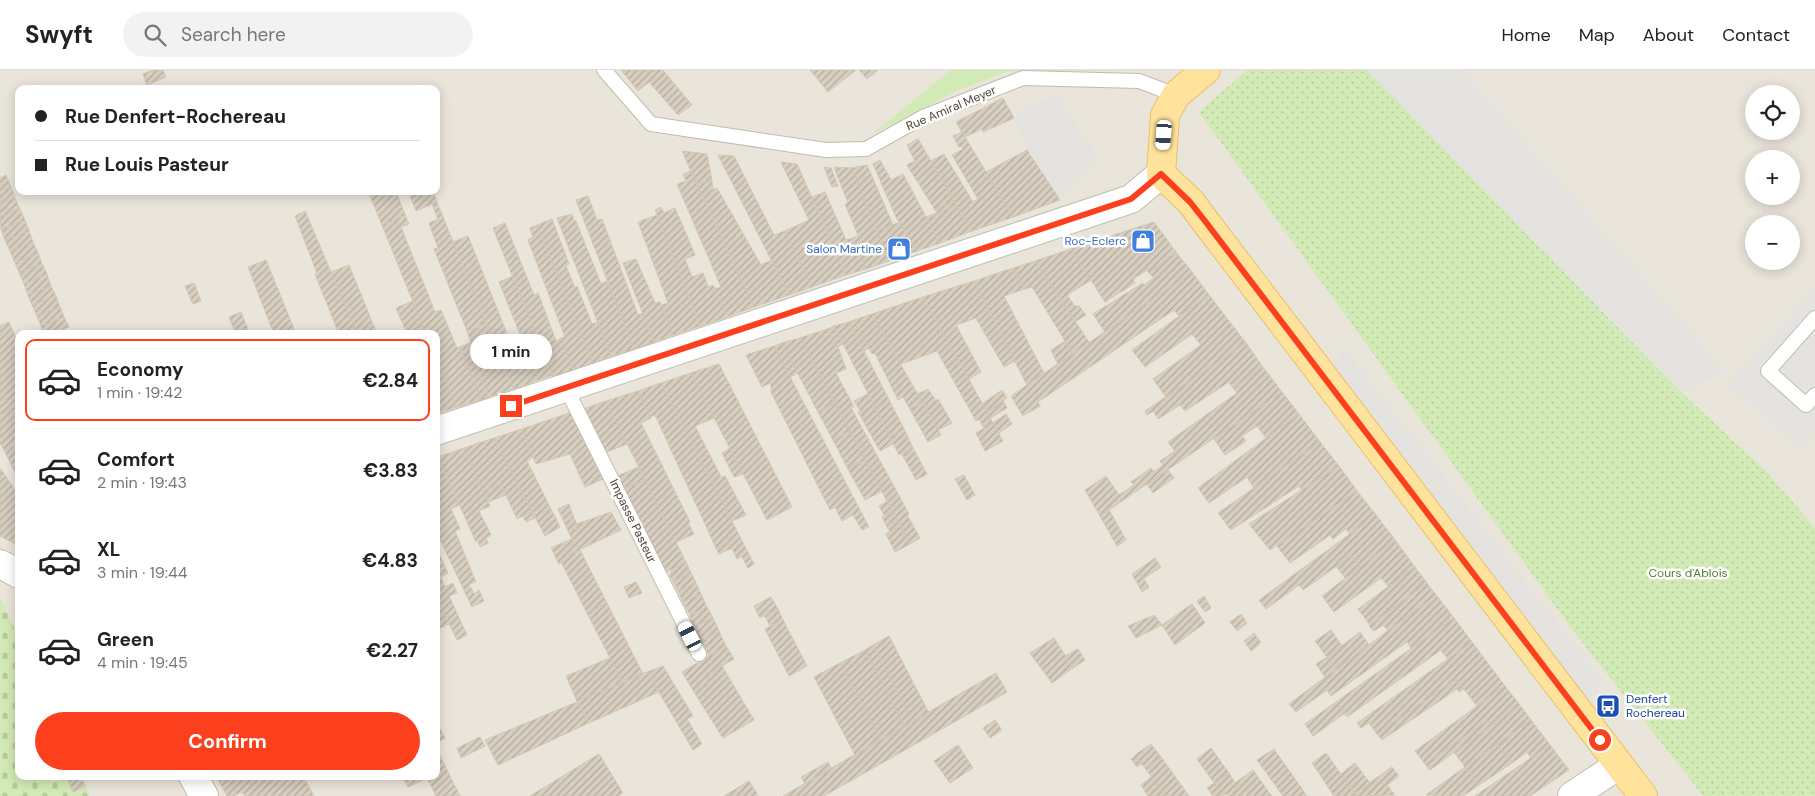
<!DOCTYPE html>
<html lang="en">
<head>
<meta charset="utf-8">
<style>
	body { margin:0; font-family:"DM Sans",sans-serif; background:#f2f2f2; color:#222; height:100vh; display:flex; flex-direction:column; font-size:19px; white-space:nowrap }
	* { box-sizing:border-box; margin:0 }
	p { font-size:16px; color:#767676 }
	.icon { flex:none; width:28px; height:28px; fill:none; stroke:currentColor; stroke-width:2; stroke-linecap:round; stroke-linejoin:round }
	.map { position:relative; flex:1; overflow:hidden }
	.drawer { position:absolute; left:15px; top:260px; width:425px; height:450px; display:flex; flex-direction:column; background:#fff; border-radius:10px; box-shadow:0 2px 12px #0003 }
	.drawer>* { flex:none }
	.hud { position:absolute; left:15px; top:15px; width:425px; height:110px; border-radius:10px; box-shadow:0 2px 12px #0003; display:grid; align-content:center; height:110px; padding:0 20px; background:#fff }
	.controls { position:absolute; left:1745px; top:15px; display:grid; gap:10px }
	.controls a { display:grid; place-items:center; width:55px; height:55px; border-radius:50%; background:#fff; box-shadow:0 2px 12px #0003; font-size:25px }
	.end { position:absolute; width:22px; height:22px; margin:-11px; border:6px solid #fc3f1d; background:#fff; box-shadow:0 0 0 2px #fff }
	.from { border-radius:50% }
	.bubble { position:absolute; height:35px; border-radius:18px; background:#fff; box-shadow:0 2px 12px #0003; font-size:16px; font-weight:700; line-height:35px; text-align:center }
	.car { position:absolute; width:15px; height:30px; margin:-15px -8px; border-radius:6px; box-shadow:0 0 4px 1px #0007; background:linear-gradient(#fff 24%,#345 0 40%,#fff 0 76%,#345 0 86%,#fff 0) }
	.hud b { display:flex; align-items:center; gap:18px; height:48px; font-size:19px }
	.hud b+b { border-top:1px solid #e0e0e0 }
	.hud i { width:12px; height:12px; background:#222 }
	ul { padding:9px 0 0; list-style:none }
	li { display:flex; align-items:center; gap:15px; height:82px; margin:0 10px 8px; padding:0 10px; border:2px solid transparent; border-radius:10px }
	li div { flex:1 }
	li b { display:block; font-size:19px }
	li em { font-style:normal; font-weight:700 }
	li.on { border-color:#fc3f1d }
	li>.icon { width:45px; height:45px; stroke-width:1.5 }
	.button { display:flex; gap:10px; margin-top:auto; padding:10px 20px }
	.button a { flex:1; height:58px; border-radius:30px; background:#fc3f1d; color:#fff; font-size:20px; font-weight:700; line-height:58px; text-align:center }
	header { display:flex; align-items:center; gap:30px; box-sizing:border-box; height:70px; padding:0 25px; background:#fff; border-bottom:1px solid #e0e0e0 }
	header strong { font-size:24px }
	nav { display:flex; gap:28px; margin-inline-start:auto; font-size:18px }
	.search { width:350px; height:45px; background:#f2f2f2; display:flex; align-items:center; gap:12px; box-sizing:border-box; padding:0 18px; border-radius:28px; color:#767676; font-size:19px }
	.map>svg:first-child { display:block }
	.residential { fill:#eae5da; fill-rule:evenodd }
	.grass { fill:#d2eab5 }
	.cemetery { fill:url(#cemetery-stones) }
	.park { fill:url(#park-dots) }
	.parking { fill:#e5e3e0 }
	.building { fill:url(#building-hatch); stroke:#d3c7b4 }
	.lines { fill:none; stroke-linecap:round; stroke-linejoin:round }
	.service-casing { stroke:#c2bbae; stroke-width:16 }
	.minor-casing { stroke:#c2bbae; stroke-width:30 }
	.tertiary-casing { stroke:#c2bbae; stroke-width:30 }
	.primary-casing { stroke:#e6c16a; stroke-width:30 }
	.service { stroke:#fff; stroke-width:14 }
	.minor { stroke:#fff; stroke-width:28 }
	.tertiary { stroke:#fff; stroke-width:28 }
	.primary { stroke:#ffe39c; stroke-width:28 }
	.route { stroke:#fc3f1d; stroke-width:6 }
	.labels { text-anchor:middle; stroke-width:5; stroke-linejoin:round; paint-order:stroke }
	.street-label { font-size:12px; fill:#4b4439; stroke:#fff }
	.shop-label { font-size:12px; fill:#366cbe; stroke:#fff; text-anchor:end }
	.park-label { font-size:12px; fill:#4a7f2a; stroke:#fff }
	.transit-label { font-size:12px; fill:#164399; stroke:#fff; text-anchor:start }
</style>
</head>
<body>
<header>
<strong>Swyft</strong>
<div class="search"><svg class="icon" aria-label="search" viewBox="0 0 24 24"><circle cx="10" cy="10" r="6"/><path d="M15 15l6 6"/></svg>Search here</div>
<nav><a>Home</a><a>Map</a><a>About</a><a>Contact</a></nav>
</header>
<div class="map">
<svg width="1815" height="726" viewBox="0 0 1815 726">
	<defs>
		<pattern id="cemetery-stones" width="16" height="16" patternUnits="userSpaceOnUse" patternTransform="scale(1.25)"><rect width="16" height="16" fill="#d2eab5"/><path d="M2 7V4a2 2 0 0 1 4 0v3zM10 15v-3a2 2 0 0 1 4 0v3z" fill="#b6ca9c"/></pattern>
		<pattern id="park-dots" width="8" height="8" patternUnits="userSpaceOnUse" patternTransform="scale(1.25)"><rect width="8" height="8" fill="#d2eab5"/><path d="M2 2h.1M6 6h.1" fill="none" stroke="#b6ca9c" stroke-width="1.8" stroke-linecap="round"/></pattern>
		<pattern id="building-hatch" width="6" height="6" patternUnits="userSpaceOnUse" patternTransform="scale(1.25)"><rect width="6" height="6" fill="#d8cfc1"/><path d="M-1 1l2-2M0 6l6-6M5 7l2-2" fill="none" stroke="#b1aa9e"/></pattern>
	</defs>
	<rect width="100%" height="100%" fill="#f6f3ec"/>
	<path class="residential" d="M 0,0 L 1815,0 L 1815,726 L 0,726 ZM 19,19 L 436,19 L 436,121 L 19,121 ZM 1754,24 L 1791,24 L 1791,61 L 1754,61 ZM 1754,89 L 1791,89 L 1791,126 L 1754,126 ZM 1754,154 L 1791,154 L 1791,191 L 1754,191 ZM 19,264 L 436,264 L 436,706 L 19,706 Z"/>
	<path class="grass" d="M 951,0 L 1142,0 L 1006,2 L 959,20 L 872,64 Z"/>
	<path class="cemetery" d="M 0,527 L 19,568 L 19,706 L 82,706 L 90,726 L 0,726 Z"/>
	<path class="park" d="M 1247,0 L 1367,0 L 1681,322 L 1767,402 L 1815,458 L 1815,726 L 1703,726 L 1571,558 L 1199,42 Z"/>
	<path class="parking" d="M 1367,0 L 1462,0 L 1725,301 L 1681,322 Z
		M 1058,25 L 1097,87 L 1060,130 L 1027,80 L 1014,48 L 1040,30 Z
		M 1815,218 L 1815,362 L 1800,379 L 1728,314 Z
		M 1343,276 L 1603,611 L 1581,646 L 1327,311 Z"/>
	<path class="building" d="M 152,0 L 163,0 L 166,7 L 147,15 L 143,4 Z
		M 621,0 L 663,0 L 692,35 L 678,45 L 649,12 L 638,21 Z
		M 810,0 L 856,0 L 828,22 Z
		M 859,0 L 878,0 L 867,9 Z
		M 1003,28 L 1014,48 L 983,62 L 982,59 L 965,67 L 956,52 Z
		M 962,62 L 1013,147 L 972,161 L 931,91 L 944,84 L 973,132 L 978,129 L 952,85 L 963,79 L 962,76 L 959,77 L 953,66 Z
		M 918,69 L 954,131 L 936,139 L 938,144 L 927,149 L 926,147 L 937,143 L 907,95 L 915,91 L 907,75 Z
		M 1027,80 L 1060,130 L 1013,147 L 986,102 Z
		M 682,81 L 707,84 L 712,111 L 696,113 Z
		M 718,85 L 734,86 L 774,165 L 785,161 L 812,217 L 789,225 Z
		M 880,90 L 891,110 L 903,104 L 940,173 L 917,181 L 896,147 L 873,94 Z
		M 781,92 L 797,94 L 846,205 L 812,217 L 785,161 L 809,150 Z
		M 867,95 L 893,155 L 877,161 L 852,98 Z
		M 824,97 L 831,98 L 838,116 L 832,117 Z
		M 834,97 L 852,98 L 889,191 L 866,199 L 853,168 L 858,165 L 845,134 L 848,133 Z
		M 691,101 L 696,113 L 754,237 L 727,247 L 715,219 L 721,217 L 677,114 L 686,111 L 683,104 Z
		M 6,105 L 11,117 L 0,121 L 0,108 Z
		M 712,111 L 713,119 L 702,124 L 696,113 Z
		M 11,117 L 15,128 L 0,134 L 0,121 Z
		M 717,118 L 761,195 L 772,190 L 789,225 L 754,237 L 702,124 Z
		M 368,121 L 396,121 L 405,145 L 382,155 Z
		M 413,121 L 433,121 L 437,132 L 416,141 L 409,123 Z
		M 825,122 L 846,170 L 853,168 L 866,199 L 846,205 L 812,127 Z
		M 588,126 L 597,150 L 602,149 L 638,245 L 643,243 L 654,272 L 634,279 L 576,130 Z
		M 15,128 L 20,139 L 0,147 L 0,134 Z
		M 954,131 L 956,135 L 938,144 L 936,139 Z
		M 437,132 L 486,253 L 467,261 L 434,179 L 438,178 L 429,153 L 438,149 L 432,134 Z
		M 956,135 L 972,161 L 940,173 L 927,149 Z
		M 661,137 L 664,143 L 675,138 L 695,185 L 685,189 L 692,207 L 703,203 L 708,217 L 713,215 L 727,247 L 700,256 L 655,140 Z
		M 20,139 L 25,150 L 1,159 L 0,147 Z
		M 305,141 L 331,202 L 357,264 L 339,264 L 315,204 L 317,203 L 295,146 Z
		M 572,144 L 574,151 L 576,151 L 601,214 L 607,211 L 634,279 L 611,286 L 557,148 Z
		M 405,145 L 409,154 L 401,157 L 435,242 L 441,240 L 457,278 L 460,277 L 481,330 L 457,337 L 436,288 L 436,264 L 426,264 L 382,155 Z
		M 657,145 L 700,256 L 673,265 L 662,235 L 668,233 L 638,152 Z
		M 552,149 L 569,194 L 566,196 L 575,218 L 577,216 L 592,254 L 598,252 L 611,286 L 593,293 L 537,155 Z
		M 25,150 L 29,161 L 5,170 L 1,159 Z
		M 900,152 L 917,181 L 889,191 L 877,161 Z
		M 1154,152 L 1176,182 L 1149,203 L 1147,200 L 1133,209 L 1135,213 L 1105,232 L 1071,179 Z
		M 505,153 L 534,225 L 538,223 L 556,271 L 561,268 L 573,300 L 553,307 L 493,158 Z
		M 537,155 L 593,293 L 573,300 L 561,268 L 565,267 L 528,170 L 533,167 L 530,158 Z
		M 29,161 L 33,172 L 10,181 L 5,170 Z
		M 468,166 L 516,286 L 521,283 L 532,312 L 531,313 L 513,319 L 453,172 Z
		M 33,172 L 38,183 L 15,193 L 10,181 Z
		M 1071,179 L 1091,210 L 1067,225 L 1075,236 L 1079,236 L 1086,245 L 1075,252 L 1035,191 Z
		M 1176,182 L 1192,202 L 1105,262 L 1093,244 L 1143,213 L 1144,215 L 1154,208 L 1149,203 Z
		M 38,183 L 42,194 L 19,202 L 15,193 Z
		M 636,189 L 655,233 L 660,232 L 673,265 L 654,272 L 623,193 Z
		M 266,190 L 294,259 L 296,264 L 274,264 L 248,197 Z
		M 1035,191 L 1089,272 L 1073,284 L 1032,217 L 1025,219 L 1013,198 Z
		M 42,194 L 47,204 L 24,214 L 19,202 Z
		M 349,195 L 377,264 L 357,264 L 331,202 Z
		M 1013,198 L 1025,219 L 1004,226 L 1044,303 L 1027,315 L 974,211 Z
		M 1192,202 L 1209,225 L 1179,246 L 1174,240 L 1038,332 L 1040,336 L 1023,346 L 1011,326 Z
		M 47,204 L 51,216 L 28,225 L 24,214 Z
		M 513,206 L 553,305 L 532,312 L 521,283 L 527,281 L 499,212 Z
		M 974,211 L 1015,291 L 1004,297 L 976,248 L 956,255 L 981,302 L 969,309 L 923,227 Z
		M 194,213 L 201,231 L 193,234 L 185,216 Z
		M 51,216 L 56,226 L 32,235 L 28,225 Z
		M 1209,225 L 1246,273 L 1166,327 L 1153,309 L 1201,275 L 1192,264 L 1145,297 L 1132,280 Z
		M 56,226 L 60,237 L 37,246 L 32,235 Z
		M 923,227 L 993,353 L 984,359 L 979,349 L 976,351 L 937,281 L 901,294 L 872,244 Z
		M 413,231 L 426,264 L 407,264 L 396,238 Z
		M 60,237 L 64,247 L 41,256 L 37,246 Z
		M 241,242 L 250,264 L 236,264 L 229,247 Z
		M 872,244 L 922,332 L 910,339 L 903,327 L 898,330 L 875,283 L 872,284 L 854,250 Z
		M 64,247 L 69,257 L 53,264 L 44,264 L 41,256 Z
		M 854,250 L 869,278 L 864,281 L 849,252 Z
		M 9,252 L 19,275 L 19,344 L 14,346 L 0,315 L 0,256 Z
		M 849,252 L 904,359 L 890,367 L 834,256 Z
		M 486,253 L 513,319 L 488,327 L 467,274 L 483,268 L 479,257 Z
		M 834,256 L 843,274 L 838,277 L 827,259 Z
		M 479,257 L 483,268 L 471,273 L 467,261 Z
		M 827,259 L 838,277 L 846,299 L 836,303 L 854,337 L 850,336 L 909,444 L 907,445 L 920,468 L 910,474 L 800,268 Z
		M 800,268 L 835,332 L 818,342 L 782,273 Z
		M 1065,271 L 1073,284 L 1058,294 L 1051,280 Z
		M 782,273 L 798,303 L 790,307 L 774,276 Z
		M 1246,273 L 1263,297 L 1233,318 L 1229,312 L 1185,341 L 1180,335 L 1158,349 L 1153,341 L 1147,345 L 1145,341 Z
		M 467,274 L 488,327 L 481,330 L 460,277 Z
		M 774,276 L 790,307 L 869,457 L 862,460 L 853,445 L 842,451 L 835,437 L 830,440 L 770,320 L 772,319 L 770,313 L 762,317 L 746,285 Z
		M 436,288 L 457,337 L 436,344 Z
		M 719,294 L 792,437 L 767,450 L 691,303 Z
		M 1263,297 L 1282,322 L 1100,446 L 1085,420 L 1106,406 L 1119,425 L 1134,415 L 1131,412 L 1151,398 L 1154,402 L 1163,395 L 1160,391 L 1175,381 L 1168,372 L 1237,323 L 1233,318 Z
		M 691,303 L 714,348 L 695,356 L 721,407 L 725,406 L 746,445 L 732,451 L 661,313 Z
		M 661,313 L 754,494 L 748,498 L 742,487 L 737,489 L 729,472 L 716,478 L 655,345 L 650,347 L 638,321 Z
		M 0,315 L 11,340 L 0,345 Z
		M 928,319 L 936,331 L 938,329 L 952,353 L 938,360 L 918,324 Z
		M 1002,320 L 1007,328 L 987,342 L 982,334 Z
		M 638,321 L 651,348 L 641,353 L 690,452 L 688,453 L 694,464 L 676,472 L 606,331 Z
		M 1282,322 L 1299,344 L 1266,368 L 1257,356 L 1242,366 L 1246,371 L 1225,385 L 1214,369 Z
		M 868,324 L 893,374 L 880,381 L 858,342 L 861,342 L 854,331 Z
		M 606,331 L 627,374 L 604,383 L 583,339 Z
		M 1003,331 L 1007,338 L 990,348 L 987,342 Z
		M 835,332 L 850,361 L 833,370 L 818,342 Z
		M 922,332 L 941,365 L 928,372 L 910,339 Z
		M 11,340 L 19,356 L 19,374 L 4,380 L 0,373 L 0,345 Z
		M 572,342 L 603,409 L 585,417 L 570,384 L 536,394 L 522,359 Z
		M 1006,344 L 1012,354 L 999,363 L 993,353 Z
		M 1299,344 L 1320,372 L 1254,418 L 1247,407 L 1209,433 L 1198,418 Z
		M 993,353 L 1003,371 L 985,381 L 976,363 Z
		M 522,359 L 533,387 L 527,391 L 560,457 L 545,466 L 494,368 Z
		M 904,359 L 913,378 L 899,385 L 890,367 Z
		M 850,361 L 865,390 L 848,399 L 833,370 Z
		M 494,368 L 535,448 L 526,452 L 523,446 L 517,449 L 501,414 L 483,421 L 464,378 Z
		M 1320,372 L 1339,396 L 1302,420 L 1299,416 L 1231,460 L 1218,443 Z
		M 19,374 L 19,400 L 15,402 L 4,380 Z
		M 464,378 L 490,436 L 479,441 L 491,465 L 486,468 L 488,473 L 480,477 L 478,471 L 476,472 L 438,387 Z
		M 730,378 L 743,404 L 734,407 L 722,383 Z
		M 913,378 L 927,404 L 916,410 L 902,384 Z
		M 438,387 L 459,435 L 451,439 L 460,459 L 455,461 L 476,512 L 469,514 L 474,524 L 479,520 L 484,531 L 472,537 L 436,461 L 436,388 Z
		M 865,390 L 882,421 L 865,430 L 848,399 Z
		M 1339,396 L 1357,421 L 1270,480 L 1249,454 Z
		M 639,397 L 645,410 L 622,419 L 615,407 Z
		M 0,398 L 19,426 L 19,476 L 0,466 Z
		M 1168,400 L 1174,408 L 1153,423 L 1147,414 Z
		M 964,405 L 975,425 L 967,430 L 955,409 Z
		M 645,410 L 686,492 L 662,504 L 622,419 Z
		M 501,414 L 506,425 L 488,432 L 483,421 Z
		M 1357,421 L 1376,445 L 1350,464 L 1346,459 L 1333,469 L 1330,465 L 1290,493 L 1277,476 Z
		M 888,431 L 893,441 L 884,445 L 879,436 Z
		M 569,434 L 574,448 L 564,452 L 558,439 Z
		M 1109,440 L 1126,470 L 1117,476 L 1100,446 Z
		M 893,441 L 897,450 L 886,455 L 882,447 Z
		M 611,442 L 621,460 L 573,483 L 569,476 L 574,473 L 568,461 L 579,458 L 577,454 Z
		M 1376,445 L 1395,470 L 1360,497 L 1351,486 L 1303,520 L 1299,515 L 1266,539 L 1259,530 Z
		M 574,448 L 579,458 L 568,461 L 564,452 Z
		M 897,450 L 901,456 L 890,462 L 886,455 Z
		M 901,456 L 910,474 L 895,482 L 886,464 Z
		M 572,469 L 574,473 L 569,476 L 573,483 L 569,485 L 562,473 Z
		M 1395,470 L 1415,497 L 1389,517 L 1381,508 L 1334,542 L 1322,526 Z
		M 729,472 L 732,478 L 719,484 L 716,478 Z
		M 562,473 L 569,485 L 580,480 L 607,533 L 587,543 L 561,492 L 559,494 L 551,478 Z
		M 436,478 L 448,503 L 441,507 L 445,517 L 453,513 L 457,523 L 449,526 L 467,565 L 457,570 L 436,526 Z
		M 1351,486 L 1360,497 L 1345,508 L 1336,496 Z
		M 1155,488 L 1161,497 L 1143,509 L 1138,500 Z
		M 686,492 L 691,503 L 673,511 L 670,506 L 672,499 Z
		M 1415,497 L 1427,513 L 1370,555 L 1358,539 Z
		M 1138,500 L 1149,517 L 1142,522 L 1132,504 Z
		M 691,503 L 696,513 L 678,521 L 673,511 Z
		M 636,512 L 642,523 L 629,528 L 624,517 Z
		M 696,513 L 701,524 L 683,532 L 678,521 Z
		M 1427,513 L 1436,525 L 1388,561 L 1383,555 L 1374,561 L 1369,556 Z
		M 701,524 L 707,537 L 690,545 L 683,532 Z
		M 1436,525 L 1454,548 L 1411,578 L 1407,572 L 1331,626 L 1327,620 L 1296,642 L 1289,634 Z
		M 436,526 L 449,554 L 438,559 L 436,556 Z
		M 1204,526 L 1211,538 L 1205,542 L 1197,531 Z
		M 771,527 L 778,539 L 760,548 L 754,536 Z
		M 607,533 L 643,604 L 623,613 L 587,543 Z
		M 1192,534 L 1205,553 L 1175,575 L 1162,555 Z
		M 707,537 L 713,548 L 695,556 L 690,545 Z
		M 778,539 L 783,550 L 770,556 L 765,546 Z
		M 1241,544 L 1247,553 L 1237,561 L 1230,552 Z
		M 1154,545 L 1162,555 L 1136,568 L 1128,556 Z
		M 713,548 L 719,561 L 702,571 L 695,556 Z
		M 1454,548 L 1472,572 L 1448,589 L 1441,580 L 1347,647 L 1336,632 Z
		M 783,550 L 807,596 L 789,606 L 765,559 Z
		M 1331,560 L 1342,576 L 1327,587 L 1315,571 Z
		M 719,561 L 726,576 L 709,586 L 702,571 Z
		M 1360,562 L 1369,575 L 1336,600 L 1327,587 Z
		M 1254,563 L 1261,573 L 1251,581 L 1244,571 Z
		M 889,566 L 929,643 L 913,652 L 873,575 Z
		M 1054,568 L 1073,598 L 1052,613 L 1030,583 Z
		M 1472,572 L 1505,616 L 1477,636 L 1456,609 L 1377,664 L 1369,653 L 1361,658 L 1357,653 Z
		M 873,575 L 913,652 L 905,657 L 865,580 Z
		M 726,576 L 734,589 L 710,603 L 707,610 L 709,618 L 703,617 L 694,622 L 682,602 Z
		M 1078,579 L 1085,590 L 1073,598 L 1065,586 Z
		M 865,580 L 905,657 L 881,670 L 840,593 Z
		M 1327,587 L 1336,600 L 1325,607 L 1316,594 Z
		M 610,588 L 623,613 L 577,631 L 566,606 Z
		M 840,593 L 881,670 L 855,685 L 814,607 Z
		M 663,596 L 693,646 L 687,649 L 702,674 L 693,680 L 647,602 Z
		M 722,596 L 754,650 L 723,668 L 694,622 L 703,617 L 709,618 L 707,610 L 710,603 Z
		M 647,602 L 659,622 L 589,653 L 577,631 Z
		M 996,603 L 1007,622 L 824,726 L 783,726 Z
		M 1456,609 L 1464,619 L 1459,622 L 1457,619 L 1382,670 L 1377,664 Z
		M 1505,616 L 1520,635 L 1492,655 L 1488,650 L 1425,694 L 1415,681 Z
		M 577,632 L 589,653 L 498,695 L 485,670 Z
		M 1336,632 L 1345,643 L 1313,666 L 1305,654 Z
		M 1520,635 L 1531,650 L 1465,697 L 1454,682 Z
		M 995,650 L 1002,660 L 990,668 L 983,658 Z
		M 1488,650 L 1492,655 L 1430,700 L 1425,694 Z
		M 1531,650 L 1550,675 L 1531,688 L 1527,682 L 1512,693 L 1497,674 Z
		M 436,651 L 445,668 L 436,673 Z
		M 480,667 L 485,676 L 461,688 L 457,678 Z
		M 1151,674 L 1161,687 L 1145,698 L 1135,685 Z
		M 1497,674 L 1512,693 L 1479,715 L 1465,697 Z
		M 958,675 L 973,698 L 950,713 L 934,691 Z
		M 1550,675 L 1569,700 L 1530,726 L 1475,726 Z
		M 1211,678 L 1229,703 L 1214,713 L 1197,689 Z
		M 1274,679 L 1307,726 L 1283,726 L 1257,690 Z
		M 1326,683 L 1341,704 L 1357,726 L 1334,726 L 1312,693 Z
		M 439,684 L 460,726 L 436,726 L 427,708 L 408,717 L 402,706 L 436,706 L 436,685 Z
		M 599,684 L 623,723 L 618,726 L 530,726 Z
		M 1136,685 L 1142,694 L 1137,697 L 1131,689 Z
		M 1161,687 L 1189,726 L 1165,726 L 1145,698 Z
		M 828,692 L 832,699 L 805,714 L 801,707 Z
		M 1355,693 L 1370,713 L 1355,723 L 1341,704 Z
		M 1392,697 L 1399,706 L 1387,715 L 1395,725 L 1357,726 L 1355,723 Z
		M 1465,697 L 1479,715 L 1463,726 L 1426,725 Z
		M 1253,700 L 1268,721 L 1272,726 L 1244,726 L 1235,713 Z
		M 1229,703 L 1235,713 L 1244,726 L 1228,726 L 1227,724 L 1222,726 L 1214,713 Z
		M 76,706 L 81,706 L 85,716 L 73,722 L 68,710 Z
		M 216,706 L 303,706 L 314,726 L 245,726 L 242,722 L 233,726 L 227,726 Z
		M 1151,707 L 1165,726 L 1148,726 L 1141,715 Z
		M 749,711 L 758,725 L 757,726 L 724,726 Z
		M 1214,713 L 1222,726 L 1213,726 L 1207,718 Z"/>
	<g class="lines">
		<g class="service-casing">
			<path id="service" d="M 604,0 L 651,54 L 826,80 L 866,79 L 923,47 L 1023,8 L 1139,11 L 1176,25
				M 1815,248 L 1768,301 L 1806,335 L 1815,325
				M 566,318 L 699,584"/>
		</g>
		<g class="minor-casing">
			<path id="minor" d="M 193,706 L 204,726
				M 1572,726 L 1619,695"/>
		</g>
		<g class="tertiary-casing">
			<path id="tertiary" d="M 436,361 L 1131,129 L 1161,104
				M 0,494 L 19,504"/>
		</g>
		<g class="primary-casing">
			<path id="primary" d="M 1206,0 L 1176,25 L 1165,45 L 1161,104 L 1191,132 L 1205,151 L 1643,726"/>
		</g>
		<use href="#service" class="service"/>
		<use href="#minor" class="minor"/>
		<use href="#tertiary" class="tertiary"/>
		<use href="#primary" class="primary"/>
	</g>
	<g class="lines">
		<path class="route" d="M 511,336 L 1131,129 L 1161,104 L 1190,132 L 1205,151 L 1600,670"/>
	</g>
	<defs>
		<g id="shop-square" transform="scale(1.25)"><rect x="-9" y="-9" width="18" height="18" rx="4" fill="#3f7fe0" stroke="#fff"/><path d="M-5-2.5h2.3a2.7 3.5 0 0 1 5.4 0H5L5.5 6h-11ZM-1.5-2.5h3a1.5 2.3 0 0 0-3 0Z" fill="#fff"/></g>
		<g id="bus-square" transform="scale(1.25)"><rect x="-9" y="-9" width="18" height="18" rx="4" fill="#1a4fb4" stroke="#fff"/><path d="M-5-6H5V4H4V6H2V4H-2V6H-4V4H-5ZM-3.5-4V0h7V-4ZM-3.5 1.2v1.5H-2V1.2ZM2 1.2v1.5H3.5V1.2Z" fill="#fff"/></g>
	</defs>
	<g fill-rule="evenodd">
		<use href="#shop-square" x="1143" y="171"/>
		<use href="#shop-square" x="899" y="179"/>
		<use href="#bus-square" x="1608" y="636"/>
	</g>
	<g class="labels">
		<g class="street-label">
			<text transform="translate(951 38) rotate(-23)" y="4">Rue Amiral Meyer</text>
			<text transform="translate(633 451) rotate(64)" y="4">Impasse Pasteur</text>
		</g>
		<g class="shop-label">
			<text x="1126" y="175">Roc-Eclerc</text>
			<text x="882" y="183">Salon Martine</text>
		</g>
		<g class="park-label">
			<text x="1688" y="507">Cours d'Ablois</text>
		</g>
		<g class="transit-label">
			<text x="1626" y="633">Denfert<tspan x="1626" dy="14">Rochereau</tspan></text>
		</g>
	</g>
</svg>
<div class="controls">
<a><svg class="icon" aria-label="locate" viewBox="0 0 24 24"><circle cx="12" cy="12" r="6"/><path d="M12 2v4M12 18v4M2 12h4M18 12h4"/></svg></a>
<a>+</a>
<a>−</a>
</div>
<i class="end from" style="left:1600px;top:670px"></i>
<i class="end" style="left:511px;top:336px"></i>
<div class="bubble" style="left:470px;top:264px;width:82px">1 min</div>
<i class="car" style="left:1164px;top:65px;rotate:184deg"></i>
<i class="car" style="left:690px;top:566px;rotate:333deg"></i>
<div class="hud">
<b><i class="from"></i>Rue Denfert-Rochereau</b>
<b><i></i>Rue Louis Pasteur</b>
</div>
<section class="drawer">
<ul>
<li class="on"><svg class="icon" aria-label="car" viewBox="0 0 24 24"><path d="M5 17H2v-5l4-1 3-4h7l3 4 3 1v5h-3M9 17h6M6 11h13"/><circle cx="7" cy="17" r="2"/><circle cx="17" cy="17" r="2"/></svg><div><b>Economy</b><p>1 min · 19:42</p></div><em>€2.84</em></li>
<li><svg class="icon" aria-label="car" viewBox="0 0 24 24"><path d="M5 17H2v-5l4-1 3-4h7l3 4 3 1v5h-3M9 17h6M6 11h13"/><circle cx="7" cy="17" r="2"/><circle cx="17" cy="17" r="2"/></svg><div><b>Comfort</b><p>2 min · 19:43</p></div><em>€3.83</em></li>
<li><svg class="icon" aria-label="car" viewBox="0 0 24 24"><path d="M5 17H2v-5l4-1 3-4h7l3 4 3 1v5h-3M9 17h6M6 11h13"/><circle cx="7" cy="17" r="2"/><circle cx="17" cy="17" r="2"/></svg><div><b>XL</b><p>3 min · 19:44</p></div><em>€4.83</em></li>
<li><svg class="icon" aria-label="car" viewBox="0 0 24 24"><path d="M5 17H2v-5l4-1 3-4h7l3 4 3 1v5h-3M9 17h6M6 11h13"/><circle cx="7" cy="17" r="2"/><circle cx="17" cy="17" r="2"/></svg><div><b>Green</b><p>4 min · 19:45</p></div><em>€2.27</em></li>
</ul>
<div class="button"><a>Confirm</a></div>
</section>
</div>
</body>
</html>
